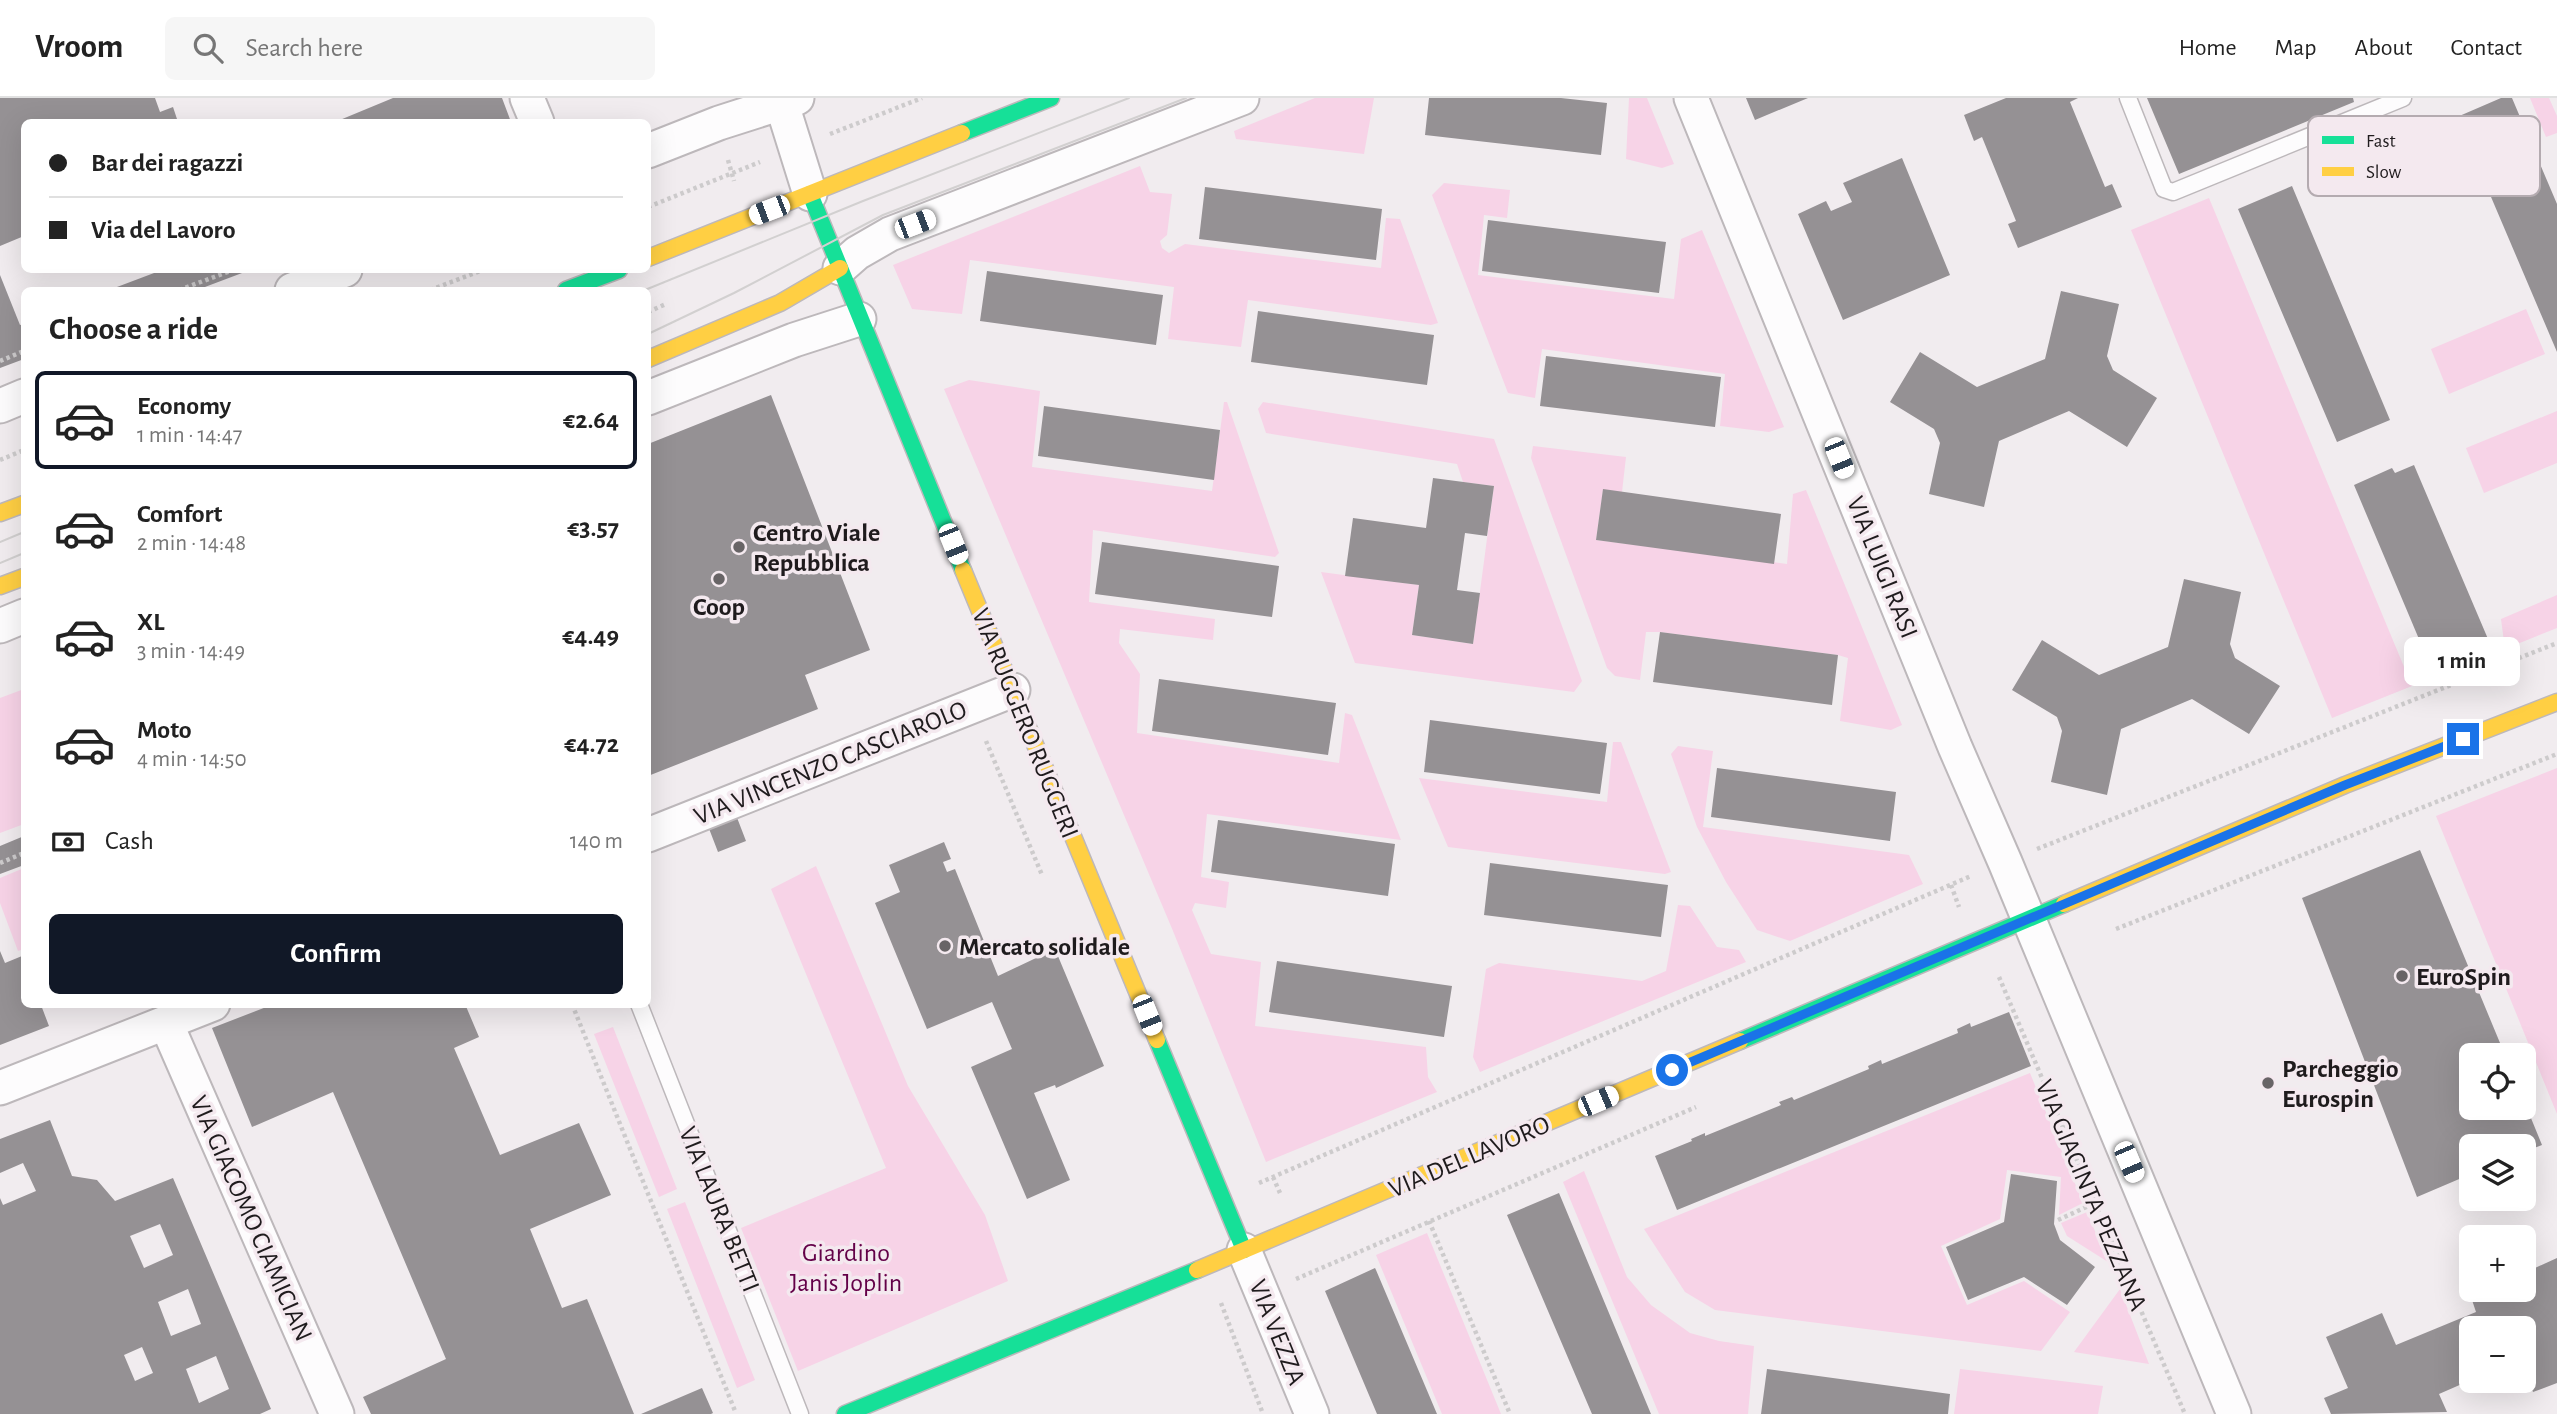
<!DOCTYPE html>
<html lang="en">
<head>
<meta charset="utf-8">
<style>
	body { margin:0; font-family:"Alegreya Sans",sans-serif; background:#f6f6f6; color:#222; height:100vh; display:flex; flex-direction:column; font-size:26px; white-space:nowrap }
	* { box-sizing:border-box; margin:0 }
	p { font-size:23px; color:#767676 }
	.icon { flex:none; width:38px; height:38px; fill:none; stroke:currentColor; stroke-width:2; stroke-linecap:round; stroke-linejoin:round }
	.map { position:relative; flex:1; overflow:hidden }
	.drawer { position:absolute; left:21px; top:189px; width:630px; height:721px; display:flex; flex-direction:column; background:#fff; border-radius:10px; box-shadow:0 7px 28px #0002 }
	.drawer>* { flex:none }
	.hud { position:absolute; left:21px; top:21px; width:630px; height:154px; border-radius:10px; box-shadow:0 7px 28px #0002; display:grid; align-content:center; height:154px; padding:0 28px; background:#fff }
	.tools { position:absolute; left:2459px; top:945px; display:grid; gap:14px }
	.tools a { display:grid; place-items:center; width:77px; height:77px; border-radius:10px; background:#fff; box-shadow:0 7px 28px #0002; font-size:35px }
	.end { position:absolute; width:32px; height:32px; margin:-16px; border:9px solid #1a73e8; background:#fff; box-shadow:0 0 0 4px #fff }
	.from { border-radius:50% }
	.bubble { position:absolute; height:49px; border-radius:10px; background:#fff; box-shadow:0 7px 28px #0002; font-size:23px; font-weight:700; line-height:49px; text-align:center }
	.car { position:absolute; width:21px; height:42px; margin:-21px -10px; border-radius:9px; box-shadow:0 0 5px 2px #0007; background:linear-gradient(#fff 24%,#345 0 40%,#fff 0 76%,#345 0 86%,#fff 0) }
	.hud b { display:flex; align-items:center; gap:24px; height:66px; font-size:26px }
	.hud b+b { border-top:2px solid #e0e0e0 }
	.hud i { width:18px; height:18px; background:#222 }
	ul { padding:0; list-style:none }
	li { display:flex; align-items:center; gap:21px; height:98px; margin:0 14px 10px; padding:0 14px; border:4px solid transparent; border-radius:10px }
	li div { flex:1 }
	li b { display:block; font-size:26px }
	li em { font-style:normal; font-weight:700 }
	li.selected { border-color:#111827 }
	li>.icon { width:63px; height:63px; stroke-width:1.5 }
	h2 { padding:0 28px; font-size:32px; line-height:84px }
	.pay { display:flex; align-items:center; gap:18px; height:77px; padding:0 28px; font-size:26px }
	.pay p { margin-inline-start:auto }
	.action { display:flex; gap:14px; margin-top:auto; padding:14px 28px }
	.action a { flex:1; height:80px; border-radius:10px; background:#111827; color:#fff; font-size:28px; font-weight:700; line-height:80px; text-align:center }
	header { display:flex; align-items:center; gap:42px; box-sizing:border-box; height:98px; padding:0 35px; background:#fff; border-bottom:2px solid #e0e0e0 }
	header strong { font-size:33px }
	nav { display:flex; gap:38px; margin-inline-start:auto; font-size:24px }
	.search { width:490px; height:63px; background:#f6f6f6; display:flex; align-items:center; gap:18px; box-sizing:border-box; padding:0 24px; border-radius:10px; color:#767676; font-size:26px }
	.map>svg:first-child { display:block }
	.green { fill:#f7d3e7 }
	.building { fill:#959194; fill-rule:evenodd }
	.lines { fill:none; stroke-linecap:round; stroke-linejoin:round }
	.lane-casing { stroke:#bdb8bb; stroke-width:19 }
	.street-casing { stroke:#bdb8bb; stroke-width:37 }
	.fast-casing { stroke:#bdb8bb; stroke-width:19 }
	.slow-casing { stroke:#bdb8bb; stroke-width:19 }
	.path { stroke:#cdcbcc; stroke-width:4.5; stroke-dasharray:3.5 3.5; stroke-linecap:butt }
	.lane { stroke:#fdfcfd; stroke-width:16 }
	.street { stroke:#fdfcfd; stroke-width:33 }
	.fast { stroke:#16e098; stroke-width:16 }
	.slow { stroke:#ffcf43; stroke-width:16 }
	.tram { stroke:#d2d0d0; stroke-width:2 }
	.route { stroke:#1a73e8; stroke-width:9 }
	.poi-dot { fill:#686466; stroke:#f4e9ef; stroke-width:2.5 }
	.labels { text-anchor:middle; stroke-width:7; stroke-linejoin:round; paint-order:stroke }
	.poi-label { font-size:26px; font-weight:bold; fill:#1f1b1d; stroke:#f4e9ef; text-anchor:start }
	.street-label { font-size:26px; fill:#1f1b1d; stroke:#f4e9ef }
	.park-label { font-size:26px; fill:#630148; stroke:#f4e9ef }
	.key { fill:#f4e9ef; stroke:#b4abb0; stroke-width:2 }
	.key-label { font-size:19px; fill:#1f1b1d }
</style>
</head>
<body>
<header>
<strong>Vroom</strong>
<div class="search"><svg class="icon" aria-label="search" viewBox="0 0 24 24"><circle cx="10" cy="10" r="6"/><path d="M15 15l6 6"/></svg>Search here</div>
<nav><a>Home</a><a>Map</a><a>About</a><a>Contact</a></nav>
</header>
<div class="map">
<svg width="2557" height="1316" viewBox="0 0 2557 1316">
	<rect width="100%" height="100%" fill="#f1ecef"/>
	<path class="green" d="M 1315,0 L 1374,0 L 1364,56 L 1236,41 L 1234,33 Z
		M 1629,0 L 1647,0 L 1674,66 L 1662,70 L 1626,61 Z
		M 2530,0 L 2549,0 L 2557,18 L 2557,35 L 2546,39 Z
		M 1140,68 L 1150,94 L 1172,96 L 1167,137 L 1160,143 L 1162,150 L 1169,155 L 1185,146 L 1381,170 L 1386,120 L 1400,121 L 1438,225 L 1431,227 L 1248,202 L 1241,249 L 1168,241 L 1174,189 L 970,162 L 962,216 L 912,211 L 893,167 Z
		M 1444,85 L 1510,92 L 1507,120 L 1484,117 L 1478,177 L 1674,201 L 1681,141 L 1702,132 L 1784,329 L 1769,334 L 1720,328 L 1725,276 L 1542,251 L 1535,300 L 1508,295 L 1432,97 Z
		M 2209,100 L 2412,588 L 2332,620 L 2131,132 Z
		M 2526,211 L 2545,256 L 2449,296 L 2431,251 Z
		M 969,282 L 1040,293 L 1032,369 L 1212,393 L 1224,304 L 1227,304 L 1279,455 L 1275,459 L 1093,432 L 1089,504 L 1215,521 L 1213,542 L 1120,531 L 1119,545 L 1140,576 L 1137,635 L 1339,665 L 1345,615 L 1352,617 L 1401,742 L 1207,716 L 1201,779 L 1229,784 L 1226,810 L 1195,805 L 1192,812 L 1211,856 L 1261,864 L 1255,928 L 1426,949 L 1428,979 L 1437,994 L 1266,1064 L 1173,833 L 944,291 Z
		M 1263,304 L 1494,341 L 1582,583 L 1574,594 L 1355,565 L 1321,474 L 1419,487 L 1412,537 L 1473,546 L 1494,388 L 1463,384 L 1457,366 L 1266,335 L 1258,311 Z
		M 2557,313 L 2557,365 L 2484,395 L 2466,350 Z
		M 1533,348 L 1626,359 L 1622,394 L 1603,392 L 1596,442 L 1787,466 L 1793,396 L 1806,392 L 1902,627 L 1891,632 L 1840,623 L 1848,560 L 1838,557 L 1660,534 L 1646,534 L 1640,582 L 1615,578 L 1607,570 L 1531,360 Z
		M 2557,497 L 2557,530 L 2505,551 L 2501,521 Z
		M 24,591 L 24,726 L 0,735 L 0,600 Z
		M 1613,644 L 1621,644 L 1671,774 L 1665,776 L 1448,749 L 1419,680 L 1607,704 Z
		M 1678,648 L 1713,653 L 1703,729 L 1909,757 L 1923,786 L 1790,843 L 1757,832 L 1726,784 L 1697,729 L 1671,656 Z
		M 2557,670 L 2557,1016 L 2436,718 Z
		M 816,768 L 908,988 L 985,1117 L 1008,1183 L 798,1273 L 741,1130 L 886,1070 L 771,791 Z
		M 24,770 L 24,851 L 18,853 L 0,805 L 0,780 Z
		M 1678,807 L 1690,808 L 1717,849 L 1739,852 L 1746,864 L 1480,974 L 1473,959 L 1486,871 L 1499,865 L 1642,883 L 1666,873 Z
		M 613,929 L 677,1091 L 659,1099 L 594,936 Z
		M 2030,975 L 2083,1105 L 2059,1117 L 2061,1079 L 2007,1072 L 2000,1121 L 1941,1148 L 1967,1207 L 2024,1183 L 2070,1214 L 2041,1253 L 1715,1212 L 1685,1194 L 1644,1131 Z
		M 1584,1073 L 1627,1179 L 1651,1207 L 1690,1235 L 1719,1243 L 1754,1248 L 1748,1316 L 1659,1316 L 1563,1084 Z
		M 685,1104 L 755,1282 L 737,1290 L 667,1111 Z
		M 2087,1114 L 2108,1164 L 2067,1138 L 2061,1125 Z
		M 1427,1135 L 1501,1316 L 1442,1316 L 1376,1157 Z
		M 2120,1191 L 2149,1266 L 2074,1254 Z
		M 1960,1271 L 2103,1288 L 2098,1316 L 1954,1316 Z"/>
	<path class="building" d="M 0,0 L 155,0 L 160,14 L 173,9 L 178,24 L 24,24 L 24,138 L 0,148 Z
		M 393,0 L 502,0 L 511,24 L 335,24 Z
		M 1429,0 L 1561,0 L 1607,5 L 1601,57 L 1425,37 Z
		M 1746,0 L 1808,0 L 1755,22 Z
		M 2006,0 L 2078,0 L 2070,4 L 2105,89 L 2112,86 L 2122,109 L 2018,150 L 2008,126 L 2016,123 L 1982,39 L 1974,43 L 1964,17 Z
		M 2147,0 L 2353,0 L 2354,4 L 2179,76 Z
		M 2501,0 L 2512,0 L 2557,106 L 2557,254 L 2457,19 Z
		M 1902,60 L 1950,177 L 1843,222 L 1798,116 L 1826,103 L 1831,113 L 1852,104 L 1843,85 Z
		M 2292,88 L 2390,322 L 2337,344 L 2238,111 Z
		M 1205,89 L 1382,111 L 1376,162 L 1199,141 Z
		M 1488,122 L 1666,144 L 1659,195 L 1482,173 Z
		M 162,172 L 250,172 L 197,192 L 109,192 Z
		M 987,173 L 1163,197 L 1156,247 L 980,223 Z
		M 0,177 L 20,227 L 24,226 L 24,261 L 0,270 Z
		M 2061,193 L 2119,206 L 2107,258 L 2113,272 L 2157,300 L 2127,349 L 2069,313 L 1999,343 L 1984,409 L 1929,396 L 1940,345 L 1934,331 L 1890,304 L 1920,254 L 1977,289 L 2045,261 Z
		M 1258,213 L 1434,237 L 1427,287 L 1251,264 Z
		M 1546,258 L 1721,279 L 1715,329 L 1540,308 Z
		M 771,297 L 870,552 L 805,577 L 818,611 L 648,678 L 648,346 Z
		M 1044,308 L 1220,332 L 1214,382 L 1038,358 Z
		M 2414,367 L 2491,548 L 2469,558 L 2471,563 L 2435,579 L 2354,387 L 2392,370 L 2395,375 Z
		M 1433,380 L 1494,388 L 1487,438 L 1465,435 L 1457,492 L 1480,495 L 1473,546 L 1412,537 L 1419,487 L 1345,478 L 1353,420 L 1426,430 Z
		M 1603,391 L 1781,416 L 1774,466 L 1596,442 Z
		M 1102,444 L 1279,468 L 1272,519 L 1095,496 Z
		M 2184,481 L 2241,494 L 2230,546 L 2235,560 L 2280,588 L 2249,636 L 2192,601 L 2121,631 L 2107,697 L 2051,684 L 2062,633 L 2057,619 L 2012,592 L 2042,542 L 2099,577 L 2168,549 Z
		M 1660,534 L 1838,557 L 1832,607 L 1653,584 Z
		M 1159,581 L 1336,605 L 1328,657 L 1152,633 Z
		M 1430,622 L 1607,645 L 1600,696 L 1424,674 Z
		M 1717,670 L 1896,694 L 1890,743 L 1711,719 Z
		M 736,717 L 746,743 L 718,754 L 708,728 Z
		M 1218,722 L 1395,746 L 1388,798 L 1211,774 Z
		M 24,738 L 24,767 L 0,776 L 0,748 Z
		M 944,744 L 951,761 L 943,764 L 947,774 L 955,771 L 998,878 L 1055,851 L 1104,968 L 1056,990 L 1055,987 L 1034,995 L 1070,1082 L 1027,1101 L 971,969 L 1012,951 L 992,904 L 927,931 L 875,805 L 900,794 L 889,767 Z
		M 2420,752 L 2505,957 L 2471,957 L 2471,1010 L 2524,1010 L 2524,1003 L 2542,1047 L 2524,1054 L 2524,1048 L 2471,1048 L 2471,1076 L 2417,1099 L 2302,800 Z
		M 1490,765 L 1668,787 L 1661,839 L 1484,817 Z
		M 0,853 L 5,865 L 22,858 L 24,865 L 24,906 L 41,907 L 49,928 L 0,947 Z
		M 1277,863 L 1452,888 L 1444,939 L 1269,914 Z
		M 274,906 L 465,906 L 479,939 L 454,950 L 500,1057 L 579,1025 L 611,1097 L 530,1131 L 562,1210 L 587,1201 L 634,1316 L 371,1316 L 363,1299 L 446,1261 L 333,994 L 252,1029 L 212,930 Z
		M 2009,914 L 2031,968 L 1677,1112 L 1655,1058 L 1692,1043 L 1691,1041 L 1705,1035 L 1705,1038 L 1781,1007 L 1779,1004 L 1792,999 L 1794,1002 L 1869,971 L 1868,968 L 1881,962 L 1882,966 L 1958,935 L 1957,931 L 1970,925 L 1971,929 Z
		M 50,1022 L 72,1078 L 97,1082 L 115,1103 L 173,1080 L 271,1311 L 260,1316 L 0,1316 L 0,1100 L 3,1107 L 36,1093 L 23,1065 L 0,1075 L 0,1041 ZM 160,1126 L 173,1157 L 144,1170 L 130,1138 ZM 188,1191 L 201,1226 L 171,1238 L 158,1204 ZM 142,1249 L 153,1275 L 135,1283 L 124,1257 ZM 216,1258 L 229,1291 L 199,1305 L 186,1271 Z
		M 2011,1076 L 2057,1083 L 2054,1126 L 2060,1142 L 2095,1169 L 2067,1207 L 2024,1179 L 1968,1202 L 1946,1149 L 2004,1124 Z
		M 1559,1095 L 1651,1316 L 1592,1316 L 1507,1117 Z
		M 2557,1160 L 2557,1285 L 2533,1294 L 2524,1272 L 2524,1230 L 2471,1230 L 2471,1282 L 2439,1296 L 2447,1314 L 2331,1316 L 2324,1300 L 2348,1290 L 2326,1239 L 2382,1215 L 2396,1247 L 2476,1214 L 2471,1199 L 2486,1192 L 2524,1192 L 2524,1175 Z
		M 1375,1170 L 1376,1172 L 1437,1316 L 1377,1316 L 1325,1193 Z
		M 1767,1271 L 1950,1296 L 1948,1316 L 1761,1316 Z
		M 702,1290 L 713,1315 L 711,1316 L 641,1316 Z"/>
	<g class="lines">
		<g class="lane-casing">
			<path id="lane" d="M 2128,0 L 2164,91 L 2173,94 L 2403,0
				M 639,906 L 800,1316"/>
		</g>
		<g class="street-casing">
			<path id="street" d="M 527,0 L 537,24
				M 780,0 L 810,96
				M 1691,0 L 1955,649 L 2005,764 L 2234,1316
				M 648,53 L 719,25 L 797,0
				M 840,170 L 857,155 L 890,136 L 1242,0
				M 292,192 L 345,172
				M 648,300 L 794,242 L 859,221
				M 0,308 L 24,298
				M 0,528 L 24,518
				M 648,737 L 1013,592
				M 166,925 L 337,1316
				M 0,990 L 213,906
				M 1244,1152 L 1312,1316"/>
		</g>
		<g class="fast-casing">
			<path id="fast" d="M 962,35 L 1051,0
				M 810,96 L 963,472
				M 566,192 L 619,172
				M 1157,942 L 1244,1152
				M 1740,943 L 2064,806
				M 845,1316 L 1197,1172"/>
		</g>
		<g class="slow-casing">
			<path id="slow" d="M 648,160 L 962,35
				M 648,261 L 780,205 L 840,170
				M 0,415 L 24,406
				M 963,472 L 1157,942
				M 0,488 L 24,479
				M 2064,806 L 2345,687 L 2557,604
				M 1197,1172 L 1740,943"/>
		</g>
		<path class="path" d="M 830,36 L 922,0
			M 728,62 L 734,83
			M 648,109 L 760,64
			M 179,192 L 233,172
			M 430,192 L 483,172
			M 648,214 L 666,206
			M 0,263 L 24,253
			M 0,362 L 24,352
			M 986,643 L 1042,777
			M 2037,751 L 2557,545
			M 0,765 L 24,755
			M 1951,787 L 1959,809
			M 2116,831 L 2557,656
			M 1999,879 L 2185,1316
			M 572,906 L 735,1313
			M 1273,1079 L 1280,1095
			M 1259,1085 L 1971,778
			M 2058,1122 L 2095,1105
			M 1429,1123 L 1510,1316
			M 1296,1181 L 1696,1009
			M 1221,1205 L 1263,1316"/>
		<use href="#lane" class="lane"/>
		<use href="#street" class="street"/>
		<use href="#fast" class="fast"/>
		<use href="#slow" class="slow"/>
		<path class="tram" d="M 645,192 L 863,103 L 1129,0
			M 648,236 L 734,195 L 883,117 L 1186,0
			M 0,444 L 24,434
			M 0,465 L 24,455"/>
	</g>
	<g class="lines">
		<path class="route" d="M 1672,972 L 2345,687 L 2463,641"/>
	</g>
	<g class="poi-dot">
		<circle cx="739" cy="449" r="7"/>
		<circle cx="719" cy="481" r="7"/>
		<circle cx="945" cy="848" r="7"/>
		<circle cx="2402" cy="878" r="7"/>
		<circle cx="2268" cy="985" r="7"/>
	</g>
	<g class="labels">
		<g class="poi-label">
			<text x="753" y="443">Centro Viale<tspan x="753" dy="30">Repubblica</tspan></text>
			<text x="719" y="517" text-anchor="middle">Coop</text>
			<text x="959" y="857">Mercato solidale</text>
			<text x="2416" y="887">EuroSpin</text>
			<text x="2282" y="979">Parcheggio<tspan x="2282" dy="30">Eurospin</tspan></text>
		</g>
		<g class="street-label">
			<text transform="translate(1883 469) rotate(68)" y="9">VIA LUIGI RASI</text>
			<text transform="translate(1026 625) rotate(68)" y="9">VIA RUGGERO RUGGERI</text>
			<text transform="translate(830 664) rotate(-22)" y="9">VIA VINCENZO CASCIAROLO</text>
			<text transform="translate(1469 1058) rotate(-23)" y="9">VIA DEL LAVORO</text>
			<text transform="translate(2092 1097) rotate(67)" y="9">VIA GIACINTA PEZZANA</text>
			<text transform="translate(720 1111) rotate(68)" y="9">VIA LAURA BETTI</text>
			<text transform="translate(252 1120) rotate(66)" y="9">VIA GIACOMO CIAMICIAN</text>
			<text transform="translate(1278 1234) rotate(68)" y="9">VIA VEZZA</text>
		</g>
		<g class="park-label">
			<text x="846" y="1163">Giardino<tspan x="846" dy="30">Janis Joplin</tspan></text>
		</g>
	</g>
	<rect x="2308" y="18" width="232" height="80" rx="10" class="key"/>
	<rect x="2322" y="38" width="32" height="8" fill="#16e098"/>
	<rect x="2322" y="69" width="32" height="9" fill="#ffcf43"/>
	<g class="key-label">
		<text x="2366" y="49">Fast</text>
		<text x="2366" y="80">Slow</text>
	</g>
</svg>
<div class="tools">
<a><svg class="icon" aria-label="locate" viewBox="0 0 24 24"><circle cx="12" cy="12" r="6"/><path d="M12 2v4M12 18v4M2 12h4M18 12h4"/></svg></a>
<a><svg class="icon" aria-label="layers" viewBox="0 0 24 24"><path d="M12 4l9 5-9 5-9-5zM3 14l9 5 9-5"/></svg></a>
<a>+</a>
<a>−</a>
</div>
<i class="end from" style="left:1672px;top:972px"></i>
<i class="end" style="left:2463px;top:641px"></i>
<div class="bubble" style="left:2404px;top:539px;width:116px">1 min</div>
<i class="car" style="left:769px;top:112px;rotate:249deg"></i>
<i class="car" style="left:915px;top:126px;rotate:69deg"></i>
<i class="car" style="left:1839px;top:360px;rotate:158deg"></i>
<i class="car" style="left:953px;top:446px;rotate:158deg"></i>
<i class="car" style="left:1147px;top:917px;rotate:158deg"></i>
<i class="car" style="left:1598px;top:1003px;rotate:67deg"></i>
<i class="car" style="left:2129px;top:1064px;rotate:157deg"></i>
<div class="hud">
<b><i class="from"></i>Bar dei ragazzi</b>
<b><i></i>Via del Lavoro</b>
</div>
<section class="drawer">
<h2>Choose a ride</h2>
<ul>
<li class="selected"><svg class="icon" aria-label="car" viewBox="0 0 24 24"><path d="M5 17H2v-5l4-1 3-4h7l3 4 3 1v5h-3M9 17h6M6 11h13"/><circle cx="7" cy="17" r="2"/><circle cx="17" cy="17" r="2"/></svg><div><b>Economy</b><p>1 min · 14:47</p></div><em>€2.64</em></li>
<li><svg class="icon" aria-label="car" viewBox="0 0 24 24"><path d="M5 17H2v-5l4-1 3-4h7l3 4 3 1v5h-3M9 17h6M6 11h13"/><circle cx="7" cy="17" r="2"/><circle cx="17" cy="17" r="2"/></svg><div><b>Comfort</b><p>2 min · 14:48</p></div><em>€3.57</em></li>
<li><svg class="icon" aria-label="car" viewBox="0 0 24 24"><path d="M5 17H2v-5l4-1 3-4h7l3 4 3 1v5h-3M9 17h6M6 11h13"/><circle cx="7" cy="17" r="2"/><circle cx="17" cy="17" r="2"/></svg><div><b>XL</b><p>3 min · 14:49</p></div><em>€4.49</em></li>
<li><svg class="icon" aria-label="car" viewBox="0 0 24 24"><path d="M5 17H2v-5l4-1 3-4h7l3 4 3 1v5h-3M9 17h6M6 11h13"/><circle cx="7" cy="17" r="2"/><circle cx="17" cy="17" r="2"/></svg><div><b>Moto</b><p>4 min · 14:50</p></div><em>€4.72</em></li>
</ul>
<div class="pay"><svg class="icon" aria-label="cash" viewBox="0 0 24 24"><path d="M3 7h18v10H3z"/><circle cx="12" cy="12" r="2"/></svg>Cash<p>140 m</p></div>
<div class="action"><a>Confirm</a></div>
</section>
</div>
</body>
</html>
